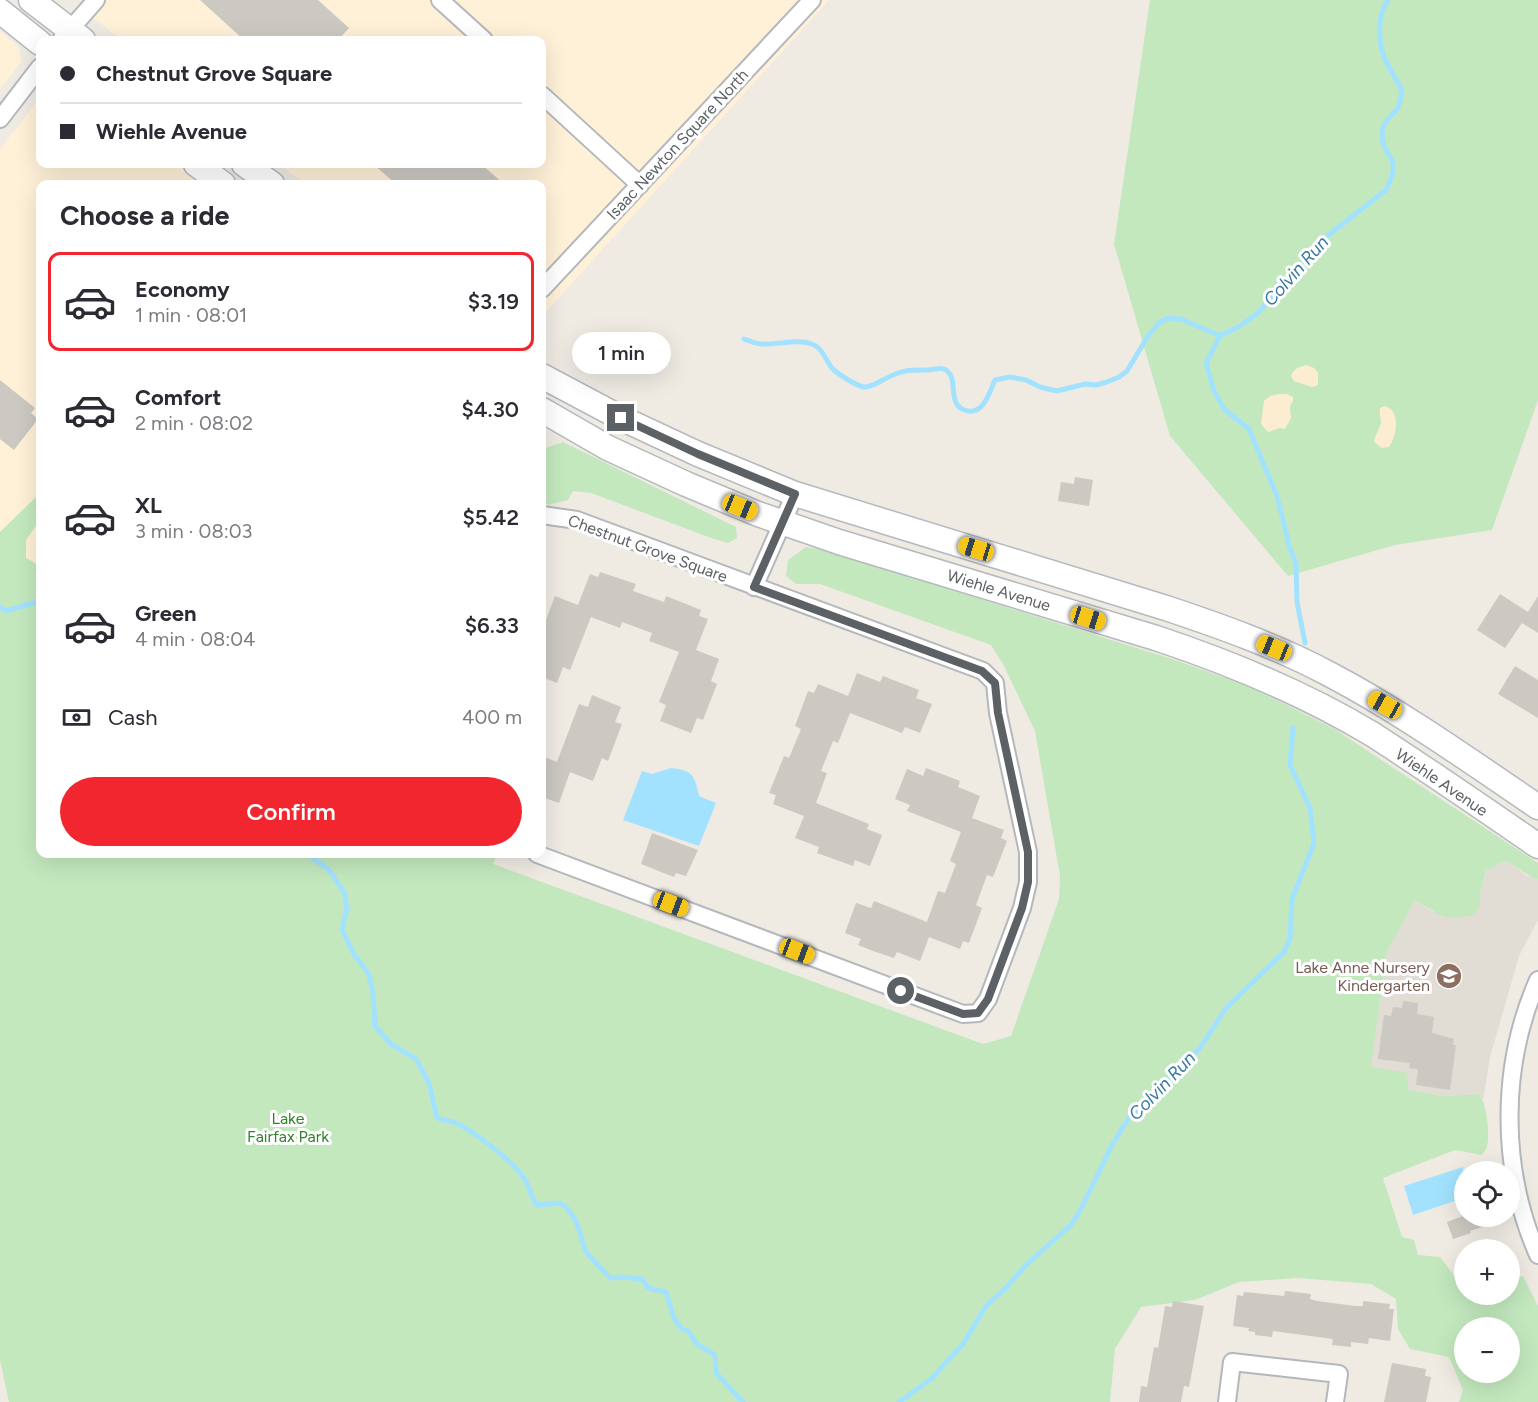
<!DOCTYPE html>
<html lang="en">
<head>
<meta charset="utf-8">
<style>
	body { margin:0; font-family:Figtree,sans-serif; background:#f7f7f7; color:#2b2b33; height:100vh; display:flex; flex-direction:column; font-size:22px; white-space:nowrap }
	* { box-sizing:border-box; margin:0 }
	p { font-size:20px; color:#7c7c81 }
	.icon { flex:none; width:33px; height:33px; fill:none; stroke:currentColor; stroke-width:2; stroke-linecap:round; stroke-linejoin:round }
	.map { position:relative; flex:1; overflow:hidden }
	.drawer { position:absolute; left:36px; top:180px; width:510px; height:678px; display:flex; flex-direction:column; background:#fff; border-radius:12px; box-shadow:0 6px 24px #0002 }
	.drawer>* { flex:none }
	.top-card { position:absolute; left:36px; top:36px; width:510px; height:132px; border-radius:12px; box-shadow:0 6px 24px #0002; display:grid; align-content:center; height:132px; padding:0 24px; background:#fff }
	.controls { position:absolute; left:1454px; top:1161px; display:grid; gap:12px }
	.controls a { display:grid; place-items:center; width:66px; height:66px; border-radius:50%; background:#fff; box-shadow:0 6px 24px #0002; font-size:30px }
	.end { position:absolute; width:27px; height:27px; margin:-14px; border:8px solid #5b6165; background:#fff; box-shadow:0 0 0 3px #fff }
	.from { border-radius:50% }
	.bubble { position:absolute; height:42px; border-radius:21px; background:#fff; box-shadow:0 6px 24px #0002; font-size:20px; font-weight:600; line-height:42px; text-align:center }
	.car { position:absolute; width:18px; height:36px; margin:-18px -9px; border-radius:8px; box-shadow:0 0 4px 2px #0007; background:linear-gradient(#f5c518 24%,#345 0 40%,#f5c518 0 76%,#345 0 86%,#f5c518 0) }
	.top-card b { display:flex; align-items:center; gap:21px; height:57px; font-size:22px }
	.top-card b+b { border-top:2px solid #e1e1e2 }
	.top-card i { width:15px; height:15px; background:#2b2b33 }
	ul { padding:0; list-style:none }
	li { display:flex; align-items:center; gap:18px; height:99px; margin:0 12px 9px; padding:0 12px; border:3px solid transparent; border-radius:12px }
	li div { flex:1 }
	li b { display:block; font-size:22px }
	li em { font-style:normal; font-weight:600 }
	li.selected { border-color:#f2262f }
	li>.icon { width:54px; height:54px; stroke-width:1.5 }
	h2 { padding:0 24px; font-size:27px; line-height:72px }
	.pay { display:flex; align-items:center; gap:15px; height:66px; padding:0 24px; font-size:22px }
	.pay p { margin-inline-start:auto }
	.action { display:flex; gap:12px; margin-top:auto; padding:12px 24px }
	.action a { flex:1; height:69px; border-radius:36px; background:#f2262f; color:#fff; font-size:24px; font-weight:600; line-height:69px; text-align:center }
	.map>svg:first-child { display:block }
	.commercial { fill:#fff1d8 }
	.education { fill:#e1dcd4 }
	.green { fill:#c3e8be; fill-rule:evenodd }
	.sand { fill:#fcedd1 }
	.water { fill:#a3e2ff }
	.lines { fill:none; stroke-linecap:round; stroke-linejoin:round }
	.stream { stroke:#a3e2ff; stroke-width:5 }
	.building { fill:#ccc8c2 }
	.minor-casing { stroke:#b4b7bb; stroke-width:20 }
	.secondary-casing { stroke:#b5b9be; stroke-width:27 }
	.minor { stroke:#fff; stroke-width:16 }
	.secondary { stroke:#fff; stroke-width:24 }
	.route { stroke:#5b6165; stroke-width:8 }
	.labels { text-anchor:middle; stroke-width:6; stroke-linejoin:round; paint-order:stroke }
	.street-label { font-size:16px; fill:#5b6165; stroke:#fff }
	.education-label { font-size:16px; fill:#785e54; stroke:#fff; text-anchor:end }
	.park-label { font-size:16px; fill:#35812f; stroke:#fff }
	.water-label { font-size:18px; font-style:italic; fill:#3679a4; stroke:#fff }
</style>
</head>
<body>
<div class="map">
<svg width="1538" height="1402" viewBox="0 0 1538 1402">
	<rect width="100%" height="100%" fill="#efebe3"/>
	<path class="commercial" d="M 106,0 L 829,0 L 542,316 L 542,184 L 306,184 L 279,164 L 542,164 L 542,40 L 122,40 L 91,16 Z
		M 0,31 L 19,47 L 21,62 L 0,89 Z
		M 40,98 L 40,164 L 177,164 L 205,184 L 40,184 L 40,617 L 0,610 L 0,149 Z"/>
	<path class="education" d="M 1502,861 L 1514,864 L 1525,875 L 1538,880 L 1538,920 L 1519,956 L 1490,1057 L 1483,1100 L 1479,1094 L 1443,1096 L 1408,1090 L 1371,1067 L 1387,952 L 1415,901 L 1433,912 L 1480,906 L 1480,893 L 1486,871 Z"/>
	<path class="green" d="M 1150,0 L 1538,0 L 1538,400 L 1492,530 L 1395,545 L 1288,576 L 1170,436 L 1114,244 Z
		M 563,442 L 736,527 L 737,538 L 728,543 L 711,538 L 591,493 L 573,491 L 568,500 L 548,505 L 542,501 L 542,449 Z
		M 40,493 L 40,520 L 26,540 L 26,558 L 40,566 L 40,854 L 497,854 L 493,864 L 983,1044 L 1011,1036 L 1059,899 L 1060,876 L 1035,731 L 1003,664 L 991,645 L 820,584 L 796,584 L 786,576 L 788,560 L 806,547 L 825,550 L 1175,660 L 1248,686 L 1333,728 L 1538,863 L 1538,880 C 1524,875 1517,864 1503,861 L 1486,871 L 1480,893 L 1480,906 L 1473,915 C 1441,921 1442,915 1415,901 L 1387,952 L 1371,1067 L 1407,1073 L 1408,1090 L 1443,1096 L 1479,1094 C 1487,1104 1490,1134 1487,1147 C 1487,1148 1483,1153 1482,1155 L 1455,1150 L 1383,1178 L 1402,1237 L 1414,1240 L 1418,1255 L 1440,1257 L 1464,1289 L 1464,1294 L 1509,1294 L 1509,1279 L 1523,1276 L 1538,1306 L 1538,1402 L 1459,1402 L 1463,1390 L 1449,1357 L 1410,1349 L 1398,1329 L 1396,1299 L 1371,1284 L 1298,1278 L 1239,1282 L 1195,1300 L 1141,1307 L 1115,1349 L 1110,1402 L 9,1402 L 0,1360 L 0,532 ZM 1464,1328 L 1509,1328 L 1509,1372 L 1464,1372 Z"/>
	<path class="sand" d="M 1307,365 L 1314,368 L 1318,373 L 1318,385 L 1312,387 L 1294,381 L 1291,376 C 1294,368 1299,367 1307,365 Z
		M 1280,394 L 1287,394 L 1293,397 L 1293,401 L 1290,406 L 1291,418 L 1285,429 L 1280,428 L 1268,432 L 1261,424 L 1264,401 L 1270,396 Z
		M 1385,406 C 1401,411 1397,435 1389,447 L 1382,448 L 1374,442 C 1375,435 1379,430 1381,423 C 1381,418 1379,414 1380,408 Z"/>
	<path class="water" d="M 671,768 C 693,770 695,776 699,796 L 716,803 L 699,846 L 623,820 L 642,771 L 652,774 Z
		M 1463,1167 L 1464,1198 L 1413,1215 L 1404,1186 Z"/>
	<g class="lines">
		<path class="stream" d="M 744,339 C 750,341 756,344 762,344 C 780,345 800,337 816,346 C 824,351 826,361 832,368 C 837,374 856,385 863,387 C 873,388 884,378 893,375 C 907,369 914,370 928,370 C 934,370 940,366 946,370 C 960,379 945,407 968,411 C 984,414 990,391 995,380 L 1010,377 L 1026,380 L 1040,387 L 1057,391 L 1085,384 L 1096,385 L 1107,382 L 1119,377 L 1127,371 L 1148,336 L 1159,323 L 1168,318 L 1181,319 L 1220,336
			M 0,607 L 6,611 L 40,601
			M 1305,643 L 1297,602 L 1296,563 L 1290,549 L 1277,496 L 1249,429 L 1224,409 L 1214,391 L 1206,363 L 1220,336 L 1240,326 L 1258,313 L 1295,272 L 1317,244 L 1386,190 C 1405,153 1381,160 1382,132 C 1383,120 1391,118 1397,109 C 1400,104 1401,96 1402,91 C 1397,79 1389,69 1384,57 C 1378,39 1377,16 1388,0
			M 307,854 L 328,869 L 344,892 L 347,908 L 342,930 L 355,956 L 369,974 L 373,994 L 375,1026 L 391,1044 L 416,1059 L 429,1083 L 437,1118 C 443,1120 450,1121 456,1123 C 472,1130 517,1164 525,1180 C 530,1188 531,1197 537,1205 L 560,1203 L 567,1208 L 576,1221 L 586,1252 L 610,1278 L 623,1277 L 642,1279 L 648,1288 L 666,1292 L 674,1318 L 682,1329 L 688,1331 L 697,1344 L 715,1355 L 716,1373 L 743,1402
			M 899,1402 L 931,1379 L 963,1344 L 986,1306 L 1005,1289 L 1026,1265 L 1071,1225 L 1081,1209 L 1112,1145 L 1130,1116 L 1200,1048 L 1226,1008 L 1285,951 L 1290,938 L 1292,899 L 1314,843 L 1310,808 L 1290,765 L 1293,728"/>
	</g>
	<path class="building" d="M 200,0 L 318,0 L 349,28 L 338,40 L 244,40 Z
		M 373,164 L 481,164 L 504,184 L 396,184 Z
		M 0,380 L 35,408 L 31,413 L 38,419 L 14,450 L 0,439 Z
		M 1075,477 L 1093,480 L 1089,506 L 1058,501 L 1061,482 L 1074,484 Z
		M 600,572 L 636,584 L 633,591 L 664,602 L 666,596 L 701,610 L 699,616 L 708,619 L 696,650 L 719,659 L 711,681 L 717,684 L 703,720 L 697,718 L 691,733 L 660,721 L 666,705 L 659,702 L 679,652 L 649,641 L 652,633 L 622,622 L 620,628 L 591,617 L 570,670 L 563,667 L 557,683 L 542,677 L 542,618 L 546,620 L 555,596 L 578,605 L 590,574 L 598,577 Z
		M 1500,594 L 1528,612 L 1538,596 L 1538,633 L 1522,623 L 1505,648 L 1477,630 Z
		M 1515,666 L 1538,680 L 1538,718 L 1498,694 Z
		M 857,673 L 880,682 L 883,676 L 919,690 L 916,698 L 932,704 L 920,733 L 905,727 L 902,733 L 850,713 L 838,743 L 833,741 L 821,771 L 827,773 L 816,803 L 869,824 L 867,829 L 882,835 L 870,866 L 855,860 L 853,866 L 817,853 L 819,847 L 795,838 L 804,816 L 773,804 L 776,795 L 769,793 L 784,756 L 789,758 L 801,729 L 795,726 L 808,691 L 814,693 L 818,684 L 848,696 Z
		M 592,695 L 621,707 L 615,722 L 622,724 L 608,761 L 602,758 L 593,781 L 570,772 L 559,803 L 542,797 L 542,756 L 557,762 L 579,704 L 588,707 Z
		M 926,768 L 960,781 L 958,787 L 980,796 L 972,818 L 1004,830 L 1001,838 L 1007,841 L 993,877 L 987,875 L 976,905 L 982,908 L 969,943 L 963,941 L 960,949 L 929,937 L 920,961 L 897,952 L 894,958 L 873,951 L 858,945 L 861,939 L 845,933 L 856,903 L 871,908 L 874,901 L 927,922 L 938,891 L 945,893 L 956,864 L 950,861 L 961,832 L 907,811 L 910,805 L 895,799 L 907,769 L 923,776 Z
		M 652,833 L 698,850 L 686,876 L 676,873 L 674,877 L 641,864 Z
		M 1403,1001 L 1418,1003 L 1417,1014 L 1434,1017 L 1432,1033 L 1454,1039 L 1453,1045 L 1456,1045 L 1450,1090 L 1416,1085 L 1418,1069 L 1409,1068 L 1410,1063 L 1378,1059 L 1384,1015 L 1391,1016 L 1393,1007 L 1402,1008 Z
		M 1463,1216 L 1507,1216 L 1507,1219 L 1470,1231 L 1471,1233 L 1453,1239 L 1447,1222 Z
		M 1285,1291 L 1311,1294 L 1310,1299 L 1317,1301 L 1355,1306 L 1363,1306 L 1363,1301 L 1390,1304 L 1389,1309 L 1394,1309 L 1390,1341 L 1369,1338 L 1368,1344 L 1351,1342 L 1351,1347 L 1332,1345 L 1333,1339 L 1273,1331 L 1272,1337 L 1255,1335 L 1255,1332 L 1248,1331 L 1249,1328 L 1233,1326 L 1237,1295 L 1243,1296 L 1244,1292 L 1284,1296 Z
		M 1173,1301 L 1204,1306 L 1189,1387 L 1184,1386 L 1181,1402 L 1139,1402 L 1141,1386 L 1147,1387 L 1154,1347 L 1158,1348 L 1165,1306 L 1172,1307 Z
		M 1392,1363 L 1426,1369 L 1425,1376 L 1431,1377 L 1426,1402 L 1384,1402 Z"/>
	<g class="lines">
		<g class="minor-casing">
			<path id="minor" d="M 440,0 L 484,40
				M 61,40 L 96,0
				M 542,95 L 640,185
				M 0,119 L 40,67
				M 542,289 L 812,0
				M 754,587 L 795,494
				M 537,854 L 963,1014 L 978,1013 L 988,999 L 1022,908 L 1028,882 L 1028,852 L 998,713 L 995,683 L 983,671 L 577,520 L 542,515
				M 1538,980 C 1500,1066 1500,1169 1538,1255
				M 1227,1402 L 1232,1362 L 1339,1374 L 1335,1402"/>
		</g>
		<g class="secondary-casing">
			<path id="secondary" d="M 31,0 L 83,40
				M 0,11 L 40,43
				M 196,164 L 223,184
				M 244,164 L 272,184
				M 542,376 L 621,418 L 698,454 L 795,494 L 1166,608 C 1223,627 1279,647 1331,675 C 1403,713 1470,761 1538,807
				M 542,410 L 608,448 L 686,484 L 758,514 L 839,542 L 1156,638 C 1231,663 1304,693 1372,734 C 1428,770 1483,808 1538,846"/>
		</g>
		<use href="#minor" class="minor"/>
		<use href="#secondary" class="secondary"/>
	</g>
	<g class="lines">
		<path class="route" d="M 621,418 L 698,454 L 795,494 L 754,587 L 982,671 L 995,683 L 998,713 L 1028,852 L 1028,882 L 1022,908 L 988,999 L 978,1013 L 963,1014 L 901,991"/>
	</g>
	<defs>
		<g id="school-disc" transform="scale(1.35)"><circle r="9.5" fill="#8d6e63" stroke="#fff"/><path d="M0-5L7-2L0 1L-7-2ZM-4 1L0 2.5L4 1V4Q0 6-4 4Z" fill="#fff"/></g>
	</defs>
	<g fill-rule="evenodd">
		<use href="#school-disc" x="1449" y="976"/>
	</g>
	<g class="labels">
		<g class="street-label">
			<text transform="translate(677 144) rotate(-47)" y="6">Isaac Newton Square North</text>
			<text transform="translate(648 548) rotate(20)" y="6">Chestnut Grove Square</text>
			<text transform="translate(999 590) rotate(17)" y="6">Wiehle Avenue</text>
			<text transform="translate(1442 782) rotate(34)" y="6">Wiehle Avenue</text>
		</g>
		<g class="education-label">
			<text x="1430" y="973">Lake Anne Nursery<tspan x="1430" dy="18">Kindergarten</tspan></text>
		</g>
		<g class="park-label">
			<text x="288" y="1124">Lake<tspan x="288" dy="18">Fairfax Park</tspan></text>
		</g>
		<g class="water-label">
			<text transform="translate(1296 271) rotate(-48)" y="6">Colvin Run</text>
			<text transform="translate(1162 1086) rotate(-46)" y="6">Colvin Run</text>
		</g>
	</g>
</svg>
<div class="controls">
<a><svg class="icon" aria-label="locate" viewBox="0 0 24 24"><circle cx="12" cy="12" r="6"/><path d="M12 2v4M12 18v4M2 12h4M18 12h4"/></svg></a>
<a>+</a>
<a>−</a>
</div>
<i class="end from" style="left:901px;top:991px"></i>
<i class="end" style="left:621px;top:418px"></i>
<div class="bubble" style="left:572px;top:332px;width:99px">1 min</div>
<i class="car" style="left:740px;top:507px;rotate:112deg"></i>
<i class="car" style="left:976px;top:549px;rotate:287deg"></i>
<i class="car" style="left:1088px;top:618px;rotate:107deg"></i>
<i class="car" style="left:1274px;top:648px;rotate:292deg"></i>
<i class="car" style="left:1385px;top:705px;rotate:299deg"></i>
<i class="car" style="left:671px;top:904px;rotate:111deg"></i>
<i class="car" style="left:797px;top:951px;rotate:111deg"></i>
<div class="top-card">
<b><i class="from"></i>Chestnut Grove Square</b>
<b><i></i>Wiehle Avenue</b>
</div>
<section class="drawer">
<h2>Choose a ride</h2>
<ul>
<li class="selected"><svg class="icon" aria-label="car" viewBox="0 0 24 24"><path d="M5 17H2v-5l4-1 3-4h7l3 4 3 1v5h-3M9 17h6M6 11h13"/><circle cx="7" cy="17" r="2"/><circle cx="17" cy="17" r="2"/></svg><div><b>Economy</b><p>1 min · 08:01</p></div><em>$3.19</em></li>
<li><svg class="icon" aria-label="car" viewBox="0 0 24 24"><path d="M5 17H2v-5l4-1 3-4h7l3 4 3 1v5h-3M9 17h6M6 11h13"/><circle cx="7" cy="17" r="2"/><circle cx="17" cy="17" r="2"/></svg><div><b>Comfort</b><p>2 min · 08:02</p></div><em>$4.30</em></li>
<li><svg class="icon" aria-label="car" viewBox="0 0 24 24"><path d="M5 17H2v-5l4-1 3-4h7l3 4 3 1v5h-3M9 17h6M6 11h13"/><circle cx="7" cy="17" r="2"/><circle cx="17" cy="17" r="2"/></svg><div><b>XL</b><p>3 min · 08:03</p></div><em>$5.42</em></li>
<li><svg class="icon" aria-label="car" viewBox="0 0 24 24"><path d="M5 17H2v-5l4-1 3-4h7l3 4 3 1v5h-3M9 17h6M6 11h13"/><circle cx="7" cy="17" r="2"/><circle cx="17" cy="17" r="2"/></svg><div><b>Green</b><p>4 min · 08:04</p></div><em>$6.33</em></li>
</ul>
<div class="pay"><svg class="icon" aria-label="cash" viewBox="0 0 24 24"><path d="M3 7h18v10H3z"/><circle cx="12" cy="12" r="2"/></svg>Cash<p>400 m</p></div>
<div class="action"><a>Confirm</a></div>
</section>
</div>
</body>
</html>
